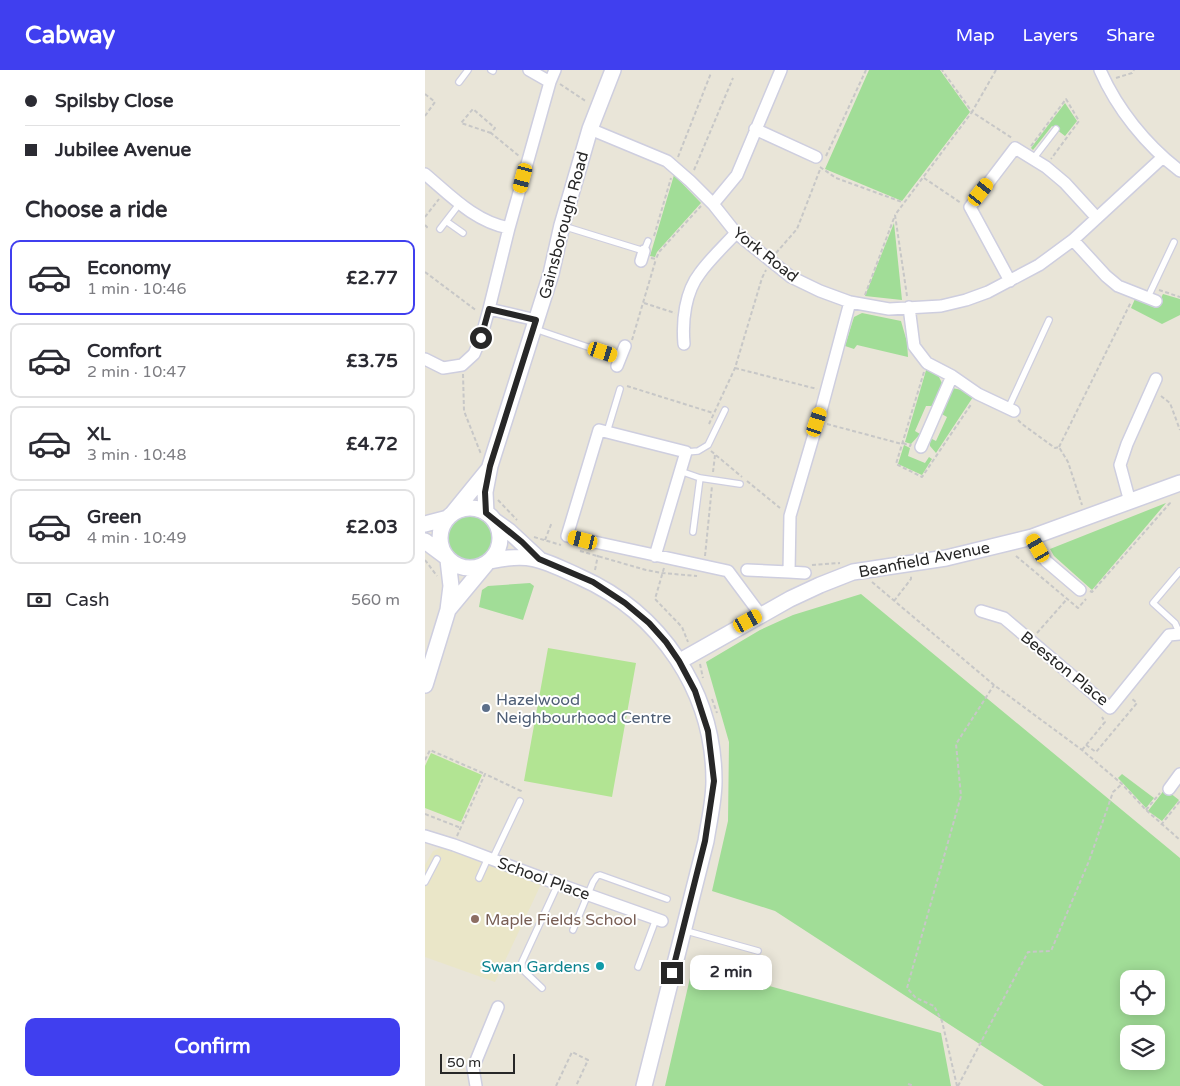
<!DOCTYPE html>
<html lang="en">
<head>
<meta charset="utf-8">
<style>
	body { margin:0; font-family:"Varela Round",sans-serif; background:#f2f2f3; color:#2b2b33; height:100vh; display:flex; flex-direction:column; font-size:19px; white-space:nowrap }
	* { box-sizing:border-box; margin:0 }
	p { font-size:16px; color:#7c7c81 }
	.icon { flex:none; width:28px; height:28px; fill:none; stroke:currentColor; stroke-width:2; stroke-linecap:round; stroke-linejoin:round }
	.map { position:relative; flex:1; overflow:hidden }
	.side { display:flex; flex-direction:column; background:#fff; width:425px }
	.side>* { flex:none }
	.banner { display:grid; align-content:center; height:110px; padding:0 25px; background:#fff }
	.controls { position:absolute; left:695px; top:900px; display:grid; gap:10px }
	.controls a { display:grid; place-items:center; width:45px; height:45px; border-radius:10px; background:#fff; box-shadow:0 2px 12px #0003; font-size:25px }
	.scale { position:absolute; left:15px; bottom:12px; width:75px; box-sizing:border-box; padding-left:5px; border:2px solid #272727; border-top:0; font-size:14px; line-height:18px; white-space:nowrap; color:#272727; -webkit-text-stroke:4px #fff; paint-order:stroke }
	.end { position:absolute; width:22px; height:22px; margin:-11px; border:6px solid #272727; background:#fff; box-shadow:0 0 0 2px #fff }
	.from { border-radius:50% }
	.bubble { position:absolute; height:35px; border-radius:10px; background:#fff; box-shadow:0 2px 12px #0003; font-size:16px; font-weight:800; line-height:35px; text-align:center }
	.car { position:absolute; width:15px; height:30px; margin:-15px -8px; border-radius:6px; box-shadow:0 0 4px 1px #0007; background:linear-gradient(#f5c518 24%,#345 0 40%,#f5c518 0 76%,#345 0 86%,#f5c518 0) }
	.banner b { display:flex; align-items:center; gap:18px; height:48px; font-size:19px }
	.banner b+b { border-top:1px solid #e1e1e2 }
	.banner i { width:12px; height:12px; background:#2b2b33 }
	ul { padding:0; list-style:none }
	li { display:flex; align-items:center; gap:15px; height:75px; margin:0 10px 8px; padding:0 15px; border:2px solid #e1e1e2; border-radius:10px }
	li div { flex:1 }
	li b { display:block; font-size:19px }
	li em { font-style:normal; font-weight:800 }
	li.active { border-color:#403fef }
	li>.icon { width:45px; height:45px; stroke-width:1.5 }
	h2 { padding:0 25px; font-size:22px; line-height:60px }
	.pay { display:flex; align-items:center; gap:12px; height:55px; padding:0 25px; font-size:19px }
	.pay p { margin-inline-start:auto }
	.cta { display:flex; gap:10px; margin-top:auto; padding:10px 25px }
	.cta a { flex:1; height:58px; border-radius:10px; background:#403fef; color:#fff; font-size:20px; font-weight:800; line-height:58px; text-align:center }
	header { display:flex; align-items:center; gap:30px; box-sizing:border-box; height:70px; padding:0 25px; background:#403fef; color:#fff }
	header strong { font-size:24px }
	nav { display:flex; gap:28px; margin-inline-start:auto; font-size:18px }
	main { display:flex; flex:1; min-height:0 }
	.map>svg:first-child { display:block }
	.education { fill:#eae6c8 }
	.green { fill:#a1dd97; fill-rule:evenodd }
	.pitch { fill:#b2e493 }
	.lines { fill:none; stroke-linecap:round; stroke-linejoin:round }
	.service-casing { stroke:#cecedf; stroke-width:8 }
	.minor-casing { stroke:#cecedf; stroke-width:14 }
	.tertiary-casing { stroke:#cecedf; stroke-width:18 }
	.path { stroke:#c7c7c7; stroke-width:2; stroke-dasharray:4 2.5; stroke-linecap:butt }
	.service { stroke:#fff; stroke-width:5.5 }
	.minor { stroke:#fff; stroke-width:11 }
	.tertiary { stroke:#fff; stroke-width:15 }
	.route { stroke:#272727; stroke-width:6 }
	.service-dot { fill:#5c6f8a; stroke:#fff; stroke-width:2 }
	.education-dot { fill:#8d6e63; stroke:#fff; stroke-width:2 }
	.culture-dot { fill:#0f9aa8; stroke:#fff; stroke-width:2 }
	.labels { text-anchor:middle; stroke-width:4; stroke-linejoin:round; paint-order:stroke }
	.street-label { font-size:16px; fill:#272727; stroke:#fff }
	.service-label { font-size:16px; fill:#4e5e75; stroke:#fff; text-anchor:start }
	.education-label { font-size:16px; fill:#785e54; stroke:#fff; text-anchor:start }
	.culture-label { font-size:16px; fill:#0d838f; stroke:#fff; text-anchor:end }
</style>
</head>
<body>
<header>
<strong>Cabway</strong>
<nav><a>Map</a><a>Layers</a><a>Share</a></nav>
</header>
<main>
<section class="side">
<div class="banner">
<b><i class="from"></i>Spilsby Close</b>
<b><i></i>Jubilee Avenue</b>
</div>
<h2>Choose a ride</h2>
<ul>
<li class="active"><svg class="icon" aria-label="car" viewBox="0 0 24 24"><path d="M5 17H2v-5l4-1 3-4h7l3 4 3 1v5h-3M9 17h6M6 11h13"/><circle cx="7" cy="17" r="2"/><circle cx="17" cy="17" r="2"/></svg><div><b>Economy</b><p>1 min · 10:46</p></div><em>£2.77</em></li>
<li><svg class="icon" aria-label="car" viewBox="0 0 24 24"><path d="M5 17H2v-5l4-1 3-4h7l3 4 3 1v5h-3M9 17h6M6 11h13"/><circle cx="7" cy="17" r="2"/><circle cx="17" cy="17" r="2"/></svg><div><b>Comfort</b><p>2 min · 10:47</p></div><em>£3.75</em></li>
<li><svg class="icon" aria-label="car" viewBox="0 0 24 24"><path d="M5 17H2v-5l4-1 3-4h7l3 4 3 1v5h-3M9 17h6M6 11h13"/><circle cx="7" cy="17" r="2"/><circle cx="17" cy="17" r="2"/></svg><div><b>XL</b><p>3 min · 10:48</p></div><em>£4.72</em></li>
<li><svg class="icon" aria-label="car" viewBox="0 0 24 24"><path d="M5 17H2v-5l4-1 3-4h7l3 4 3 1v5h-3M9 17h6M6 11h13"/><circle cx="7" cy="17" r="2"/><circle cx="17" cy="17" r="2"/></svg><div><b>Green</b><p>4 min · 10:49</p></div><em>£2.03</em></li>
</ul>
<div class="pay"><svg class="icon" aria-label="cash" viewBox="0 0 24 24"><path d="M3 7h18v10H3z"/><circle cx="12" cy="12" r="2"/></svg>Cash<p>560 m</p></div>
<div class="cta"><a>Confirm</a></div>
</section>
<div class="map">
<svg width="755" height="1016" viewBox="0 0 755 1016">
	<rect width="100%" height="100%" fill="#e9e5d8"/>
	<path class="education" d="M 20,776 L 118,810 L 70,912 L 0,887 L 0,795 L 8,781 Z"/>
	<path class="green" d="M 444,0 L 515,0 L 545,42 L 477,131 L 400,99 Z
		M 640,33 L 652,51 L 640,66 L 627,56 L 608,80 L 606,78 Z
		M 249,105 L 276,133 L 232,182 L 230,187 L 225,186 Z
		M 469,153 L 477,230 L 440,226 Z
		M 738,224 L 755,229 L 755,245 L 737,254 L 706,238 L 710,229 L 731,238 Z
		M 437,243 L 476,251 L 482,272 L 483,287 L 432,275 L 429,279 L 420,276 L 429,247 Z
		M 502,297 L 513,305 L 518,315 L 509,336 L 501,336 L 490,361 L 495,364 L 486,374 L 480,372 Z
		M 527,318 L 537,320 L 548,327 L 511,383 L 505,376 L 505,368 L 511,371 L 522,347 L 515,343 Z
		M 479,375 L 485,378 L 483,386 L 500,393 L 504,387 L 507,389 L 497,405 L 473,394 Z
		M 741,433 L 667,520 L 629,486 L 625,479 Z
		M20 468a25 25 0 1 1 50 0a25 25 0 1 1-50 0Z
		M 105,513 L 109,516 L 98,550 L 54,537 L 57,520 L 63,516 Z
		M 436,524 L 755,788 L 755,1016 L 619,1016 L 350,841 L 287,821 L 303,751 L 304,672 L 281,592 L 335,560 L 368,545 ZM 704,909 L 731,909 L 731,936 L 704,936 ZM 704,964 L 731,964 L 731,991 L 704,991 Z
		M 697,704 L 729,728 L 721,738 L 693,708 Z
		M 740,719 L 754,730 L 737,751 L 723,741 Z
		M 268,895 L 516,963 L 526,1016 L 240,1016 Z"/>
	<path class="pitch" d="M 123,578 L 211,593 L 187,727 L 99,711 Z
		M 6,683 L 57,705 L 36,752 L 0,738 L 0,696 Z"/>
	<g class="lines">
		<g class="service-casing">
			<path id="service" d="M 66,0 L 68,1
				M 34,12 L 43,0
				M 608,89 L 631,59
				M 21,151 L 38,163
				M 138,156 L 219,181 L 223,171
				M 15,159 L 35,133
				M 723,227 L 749,172
				M 110,259 L 195,288
				M 583,339 L 624,250
				M 182,362 L 195,319
				M 261,382 L 273,381 L 283,375 L 300,340
				M 255,401 L 275,408 L 315,414
				M 268,462 L 275,408
				M 755,564 L 750,553 L 728,533 L 755,501
				M 67,790 L 95,731
				M 54,808 L 63,788
				M 0,812 L 12,789
				M 148,860 L 168,812 L 172,806 L 175,805 L 242,829
				M 258,860 L 333,881
				M 213,897 L 231,849
				M 117,918 L 97,899 L 97,892 L 133,814"/>
		</g>
		<g class="minor-casing">
			<path id="minor" d="M 104,0 L 125,12
				M 675,0 C 692,39 721,75 755,101
				M 165,59 L 242,91 L 265,111 L 288,134 L 311,163 L 366,207 L 395,221 L 425,232 L 464,239 L 516,236 L 541,230 L 563,222 L 614,195 L 648,170 L 738,87
				M 330,59 L 391,87
				M 0,104 C 25,125 50,152 84,158
				M 288,134 L 312,105 L 356,0
				M 648,170 L 681,206 L 693,216 L 731,231
				M 216,191 L 219,181
				M 585,211 L 545,137 L 590,78 L 621,97 L 640,113 L 672,148
				M 484,237 L 489,276 L 502,293 L 527,306 L 553,324 L 589,341
				M 111,250 L 64,239 L 84,158 L 125,12 L 130,0
				M 259,274 C 257,251 260,222 275,203 C 285,189 299,176 311,163
				M 0,289 L 18,298 L 37,295 L 49,284 L 56,268 L 64,239
				M 192,296 L 200,276
				M 496,377 L 527,306
				M 705,432 L 695,395 L 702,374 L 731,309
				M 607,467 L 621,491 L 655,520
				M 230,486 L 261,382 L 174,360 L 142,466 L 303,501 L 335,544
				M 322,500 L 364,502 L 365,446 L 397,337 L 425,232
				M 364,502 L 380,503
				M 556,541 L 579,548 L 685,638 L 744,565 L 755,564
				M 744,719 L 755,704
				M 0,766 L 29,775 L 133,814 L 237,851
				M 51,1016 L 48,998 L 73,937"/>
		</g>
		<g class="tertiary-casing">
			<path id="tertiary" d="M15 468a30 30 0 1 1 60 0a30 30 0 1 1-60 0Z
				M 28,443 L 63,400
				M 61,443 L 60,422 L 65,396 L 126,204 L 137,155 L 165,59 L 188,0
				M 70,451 L 84,461 L 114,489
				M 0,454 L 23,448
				M 0,471 L 20,486
				M 65,491 C 106,482 118,490 155,507 C 236,543 289,622 289,711 C 289,731 284,751 281,771 L 219,1016
				M 23,540 L 62,493
				M 255,591 L 365,529 L 395,515 L 428,502 L 521,488 L 607,467 L 755,413
				M 0,615 L 23,540 L 26,516 L 23,490"/>
		</g>
		<path class="path" d="M 571,0 L 547,42 L 587,68
			M 691,8 L 707,3 L 709,0
			M 135,14 L 162,32
			M 0,24 L 10,32 L 0,46
			M 66,63 L 36,53 L 48,39 L 70,58 L 66,63 L 94,86
			M 606,76 L 641,29 L 654,51 L 626,89
			M 401,86 L 441,0
			M 253,87 L 286,3
			M 395,97 L 411,108 L 477,132
			M 269,100 L 308,8
			M 499,108 L 536,133
			M 0,147 L 14,129
			M 0,155 L 2,157 L 0,159
			M 229,166 L 246,108
			M 351,183 L 372,159 L 396,97
			M 226,188 L 231,189 L 234,182 L 276,136
			M 0,202 L 52,241
			M 734,220 L 755,227
			M 440,225 L 469,148
			M 482,226 L 470,145 L 547,42 L 517,0
			M 219,233 L 250,243
			M 207,270 L 231,189
			M 310,298 L 392,319
			M 499,302 L 471,394 L 497,407 L 547,333
			M 38,304 L 39,341 L 56,384
			M 202,316 L 288,343
			M 736,326 L 745,333 L 755,360
			M 593,350 L 597,354 L 630,378 L 634,377 L 643,392 L 657,435
			M 284,354 L 310,298 L 337,208 L 341,200
			M 402,354 L 477,374
			M 478,373 L 485,376 L 486,374
			M 634,377 L 706,232
			M 286,381 L 317,407
			M 288,402 L 290,385
			M 322,411 L 355,438
			M 73,430 L 92,450
			M 109,467 L 136,475
			M 120,470 L 127,452
			M 155,481 L 221,500 L 237,503 L 272,506
			M 280,486 L 287,416
			M 591,486 L 653,538 L 661,529
			M 0,490 L 12,506
			M 387,495 L 415,493
			M 239,498 L 230,529 L 257,557 L 263,572
			M 170,500 L 173,485
			M 447,512 L 569,615 L 657,680 L 697,714 L 721,740 L 755,770
			M 665,521 L 667,522 L 745,433 L 745,430
			M 469,531 L 486,509 L 486,506
			M 612,563 L 642,529
			M 275,594 L 278,608
			M 287,629 L 292,643
			M 661,675 L 671,682 L 712,633 L 706,628
			M 657,680 L 680,652 L 677,647
			M 0,690 L 5,680 L 60,704
			M 721,740 L 735,723
			M 0,744 L 36,758
			M 736,755 L 755,731
			M 32,766 L 60,704 L 96,721 L 95,723
			M 483,1014 L 489,1016
			M 131,1016 L 147,982 L 163,990 L 151,1016
			M 532,1016 L 517,951 L 509,936 L 491,928 L 482,918 L 536,726 L 531,674 L 569,615
			M 533,1016 L 603,882 L 626,881 L 664,791 L 688,722 L 697,714"/>
		<use href="#service" class="service"/>
		<use href="#minor" class="minor"/>
		<use href="#tertiary" class="tertiary"/>
	</g>
	<g class="lines">
		<path class="route" d="M 56,268 L 64,239 L 111,250 L 65,396 L 60,422 L 61,443 L 97,472 L 114,489 L 168,512 L 200,533 L 224,553 L 241,572 L 254,591 L 270,621 L 283,661 L 289,711 L 280,771 L 247,903"/>
	</g>
	<circle class="service-dot" cx="61" cy="638" r="5"/>
	<circle class="education-dot" cx="50" cy="849" r="5"/>
	<circle class="culture-dot" cx="175" cy="896" r="5"/>
	<g class="labels">
		<g class="street-label">
			<text transform="translate(138 155) rotate(-75)" y="6">Gainsborough Road</text>
			<text transform="translate(341 184) rotate(38)" y="6">York Road</text>
			<text transform="translate(499 489) rotate(-11)" y="6">Beanfield Avenue</text>
			<text transform="translate(640 598) rotate(39)" y="6">Beeston Place</text>
			<text transform="translate(119 808) rotate(20)" y="6">School Place</text>
		</g>
		<g class="service-label">
			<text x="71" y="635">Hazelwood<tspan x="71" dy="18">Neighbourhood Centre</tspan></text>
		</g>
		<g class="education-label">
			<text x="60" y="855">Maple Fields School</text>
		</g>
		<g class="culture-label">
			<text x="165" y="902">Swan Gardens</text>
		</g>
	</g>
</svg>
<div class="controls">
<a><svg class="icon" aria-label="locate" viewBox="0 0 24 24"><circle cx="12" cy="12" r="6"/><path d="M12 2v4M12 18v4M2 12h4M18 12h4"/></svg></a>
<a><svg class="icon" aria-label="layers" viewBox="0 0 24 24"><path d="M12 4l9 5-9 5-9-5zM3 14l9 5 9-5"/></svg></a>
</div>
<div class="scale">50 m</div>
<i class="end from" style="left:56px;top:268px"></i>
<i class="end" style="left:247px;top:903px"></i>
<div class="bubble" style="left:265px;top:885px;width:82px">2 min</div>
<i class="car" style="left:98px;top:108px;rotate:195deg"></i>
<i class="car" style="left:556px;top:122px;rotate:38deg"></i>
<i class="car" style="left:178px;top:282px;rotate:108deg"></i>
<i class="car" style="left:392px;top:352px;rotate:18deg"></i>
<i class="car" style="left:158px;top:470px;rotate:284deg"></i>
<i class="car" style="left:613px;top:478px;rotate:330deg"></i>
<i class="car" style="left:323px;top:551px;rotate:61deg"></i>
</div>
</main>
</body>
</html>
